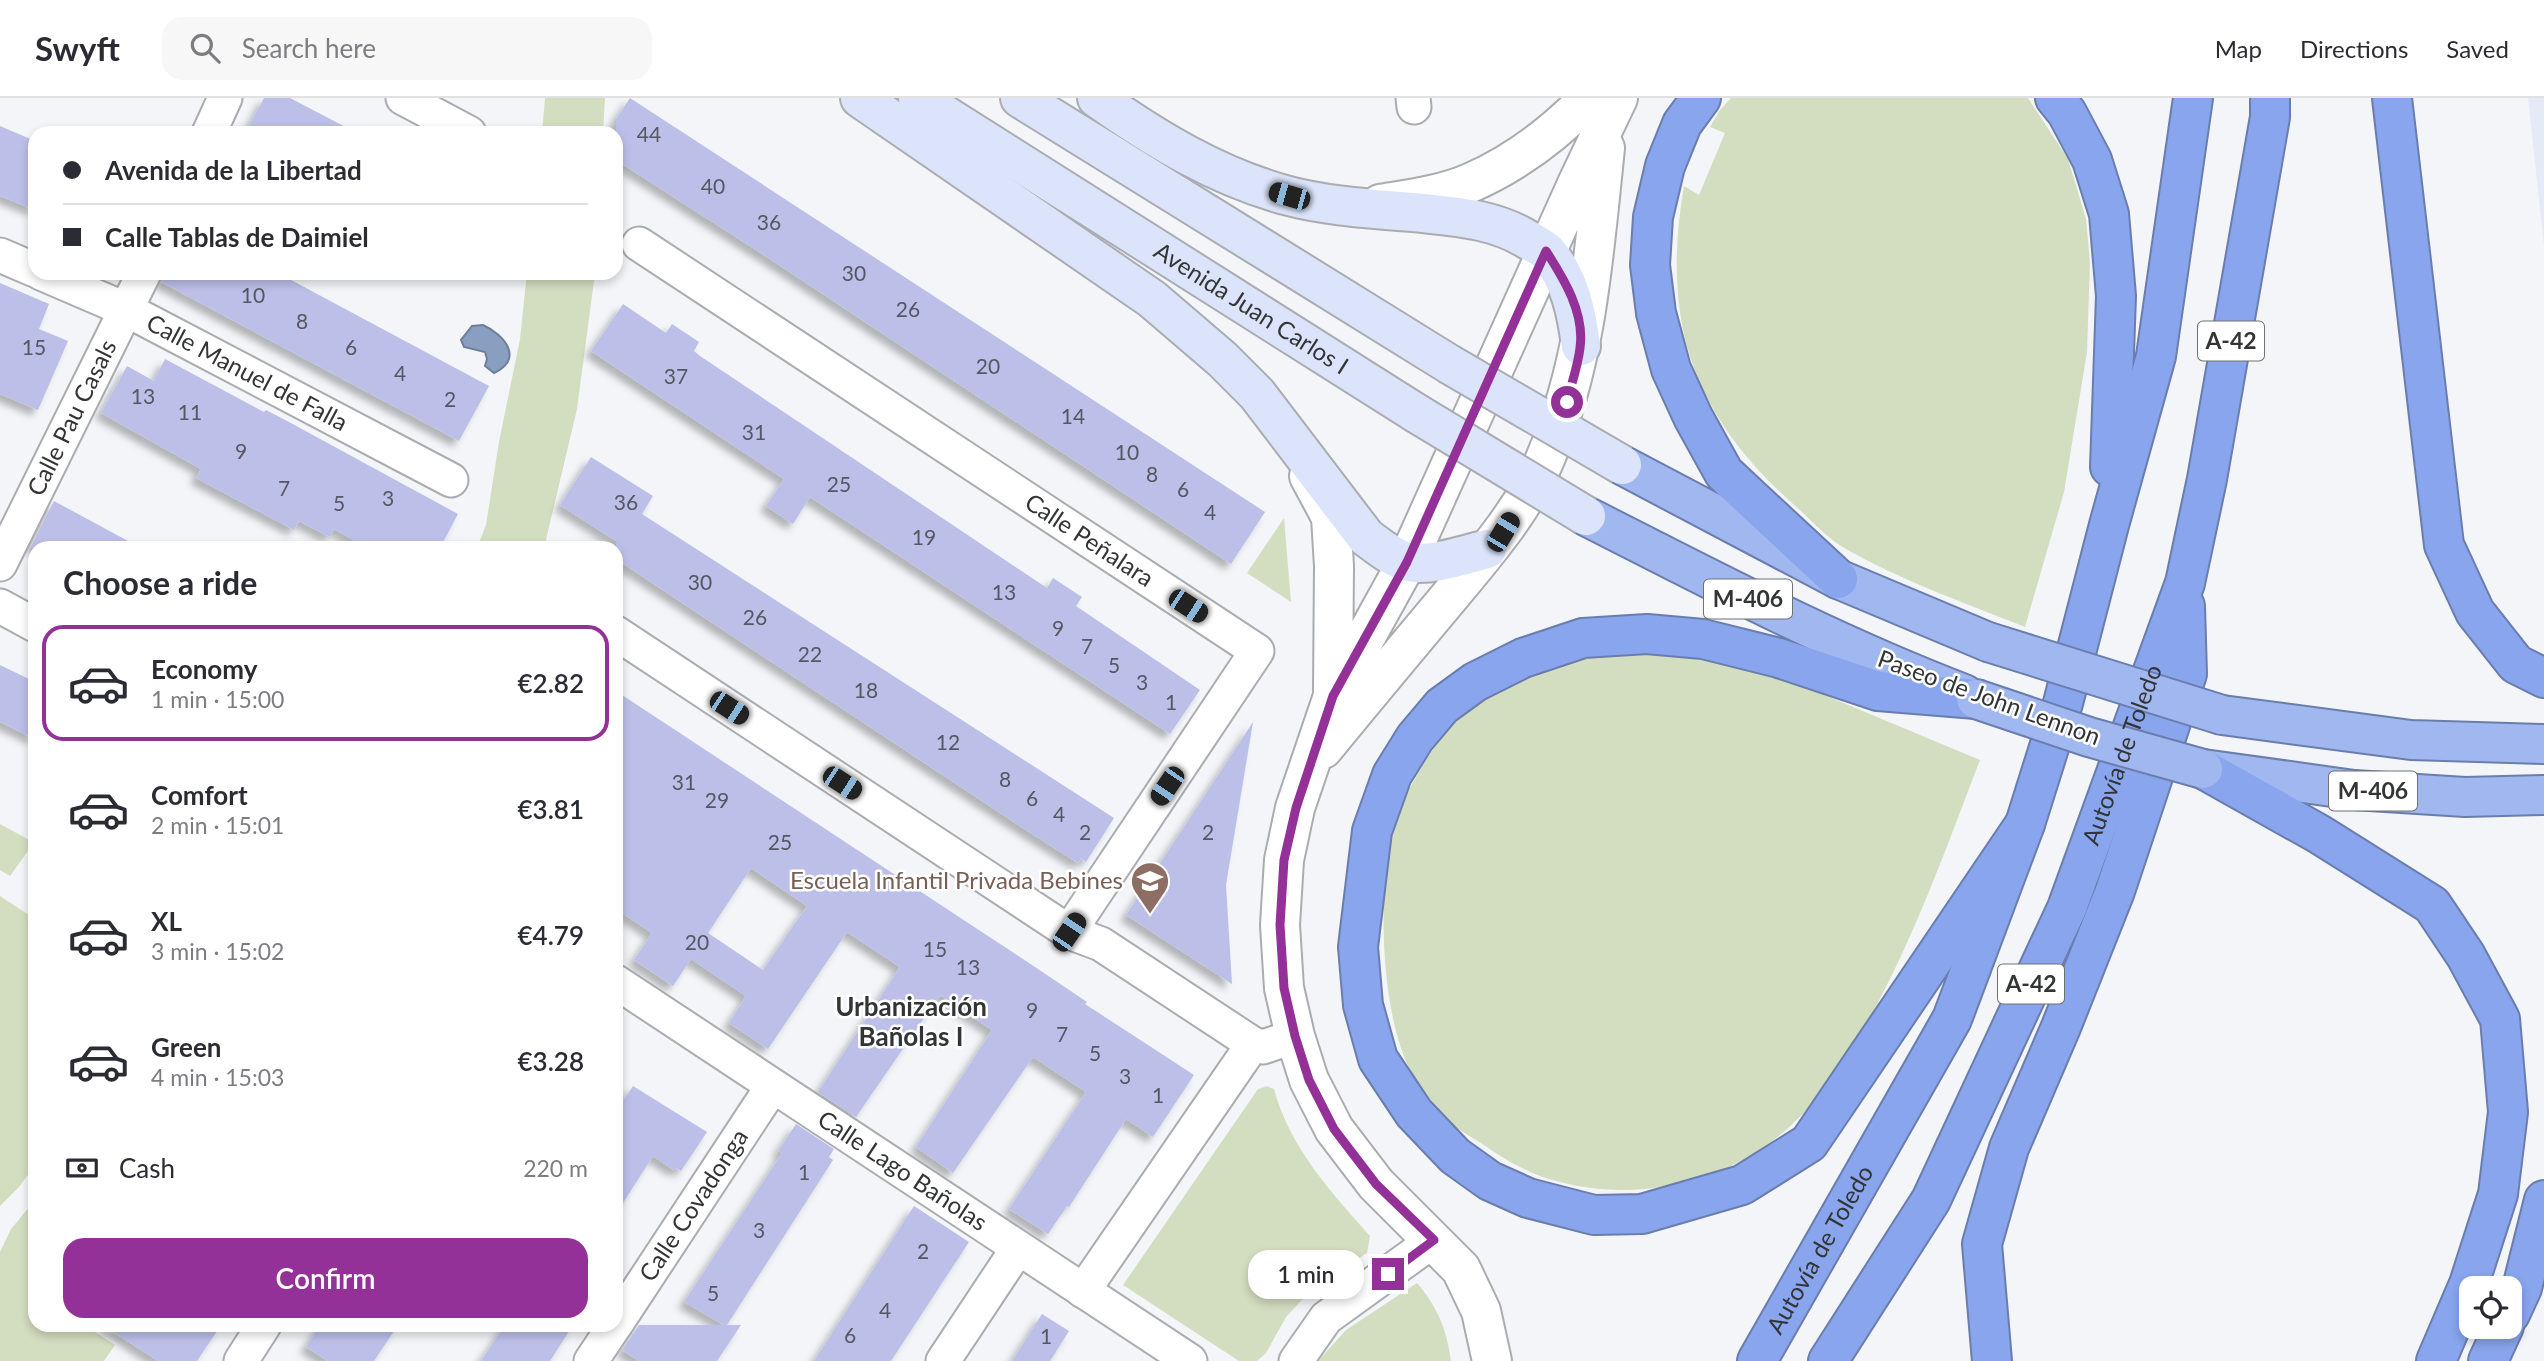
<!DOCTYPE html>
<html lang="en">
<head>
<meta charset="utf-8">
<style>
	body { margin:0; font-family:Lato,sans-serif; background:#f7f7f7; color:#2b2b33; height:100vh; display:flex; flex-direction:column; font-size:26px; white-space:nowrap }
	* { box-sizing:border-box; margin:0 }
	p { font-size:23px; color:#7c7c81 }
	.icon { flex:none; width:38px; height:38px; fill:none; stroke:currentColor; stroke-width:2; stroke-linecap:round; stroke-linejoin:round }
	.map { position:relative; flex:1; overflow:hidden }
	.panel { position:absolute; left:28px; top:443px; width:595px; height:791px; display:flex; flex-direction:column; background:#fff; border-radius:21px; box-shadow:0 4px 10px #0003 }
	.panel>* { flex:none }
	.banner { position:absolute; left:28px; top:28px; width:595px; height:154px; border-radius:21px; box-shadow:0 4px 10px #0003; display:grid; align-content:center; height:154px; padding:0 35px; background:#fff }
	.controls { position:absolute; left:2459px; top:1178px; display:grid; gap:14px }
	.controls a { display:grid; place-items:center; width:63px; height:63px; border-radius:14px; background:#fff; box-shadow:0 4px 10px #0003; font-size:35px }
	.end { position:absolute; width:32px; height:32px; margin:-16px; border:9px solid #933198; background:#fff; box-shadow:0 0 0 4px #fff }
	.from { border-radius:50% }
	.bubble { position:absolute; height:49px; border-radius:21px; background:#fff; box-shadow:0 4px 10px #0003; font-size:23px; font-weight:600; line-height:49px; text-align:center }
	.car { position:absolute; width:21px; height:42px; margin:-21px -10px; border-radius:9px; box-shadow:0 0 5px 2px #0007; background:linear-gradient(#222 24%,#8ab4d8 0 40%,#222 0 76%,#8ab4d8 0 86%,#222 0) }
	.banner b { display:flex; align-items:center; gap:24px; height:66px; font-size:26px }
	.banner b+b { border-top:2px solid #e1e1e2 }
	.banner i { width:18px; height:18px; background:#2b2b33 }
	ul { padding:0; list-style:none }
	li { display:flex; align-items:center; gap:21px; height:116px; margin:0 14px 10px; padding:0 21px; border:4px solid transparent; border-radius:21px }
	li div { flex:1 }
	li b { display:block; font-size:26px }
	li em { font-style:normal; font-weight:600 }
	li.current { border-color:#933198 }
	li>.icon { width:63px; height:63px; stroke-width:1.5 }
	h2 { padding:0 35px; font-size:32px; line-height:84px }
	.pay { display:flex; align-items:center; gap:18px; height:77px; padding:0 35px; font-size:26px }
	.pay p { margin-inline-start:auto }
	.cta { display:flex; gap:14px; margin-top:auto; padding:14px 35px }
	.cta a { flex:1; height:80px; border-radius:21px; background:#933198; color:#fff; font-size:28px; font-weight:600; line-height:80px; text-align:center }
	header { display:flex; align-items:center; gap:42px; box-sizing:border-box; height:98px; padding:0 35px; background:#fff; border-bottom:2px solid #e1e1e2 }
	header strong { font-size:33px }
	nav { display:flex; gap:38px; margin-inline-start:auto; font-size:24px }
	.search { width:490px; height:63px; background:#f7f7f7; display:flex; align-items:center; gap:18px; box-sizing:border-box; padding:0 24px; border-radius:21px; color:#7c7c81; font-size:26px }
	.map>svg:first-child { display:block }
	.built { fill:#e6eaf6 }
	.green { fill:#d3ddc0 }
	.water { fill:#899fc2; stroke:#6f7f98; stroke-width:2 }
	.building { fill:#bcbfe8; fill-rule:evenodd; filter:url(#shadow) }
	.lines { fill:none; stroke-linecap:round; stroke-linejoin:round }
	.minor-casing { stroke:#aaacb0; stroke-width:37 }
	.tertiary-casing { stroke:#aaacb0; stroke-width:42 }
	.secondary-casing { stroke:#aaacb0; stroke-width:42 }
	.trunk-casing { stroke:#6a7dad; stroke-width:42 }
	.motorway-casing { stroke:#6a7dad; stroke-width:42 }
	.minor { stroke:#fff; stroke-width:33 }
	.tertiary { stroke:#fff; stroke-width:38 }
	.secondary { stroke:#dbe4fa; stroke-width:38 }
	.trunk { stroke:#a0b7f0; stroke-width:38 }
	.motorway { stroke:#88a5ed; stroke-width:38 }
	.secondary-bridge-casing { stroke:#aaacb0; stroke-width:42; stroke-linecap:butt }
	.trunk-bridge-casing { stroke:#6a7dad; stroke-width:42; stroke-linecap:butt }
	.secondary-bridge { stroke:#dbe4fa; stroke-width:38 }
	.trunk-bridge { stroke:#a0b7f0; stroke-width:38 }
	.route { stroke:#933198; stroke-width:9 }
	.labels { text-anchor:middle; stroke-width:5; stroke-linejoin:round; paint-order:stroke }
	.number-label { font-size:21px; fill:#555762 }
	.shield { fill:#fff; stroke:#707172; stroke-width:2 }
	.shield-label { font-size:23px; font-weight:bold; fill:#333435 }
	.street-label { font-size:24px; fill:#333435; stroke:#fff }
	.education-label { font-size:24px; fill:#785e54; stroke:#fff; text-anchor:end }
	.neighbourhood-label { font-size:26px; font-weight:bold; fill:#333435; stroke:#fff }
</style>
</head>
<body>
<header>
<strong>Swyft</strong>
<div class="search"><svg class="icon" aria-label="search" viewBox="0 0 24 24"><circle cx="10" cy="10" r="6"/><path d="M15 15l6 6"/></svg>Search here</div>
<nav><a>Map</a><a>Directions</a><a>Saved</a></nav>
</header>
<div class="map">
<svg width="2544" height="1263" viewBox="0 0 2544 1263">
	<defs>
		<filter id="shadow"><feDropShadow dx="-6" dy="6" stdDeviation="3.5" flood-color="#0004"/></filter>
	</defs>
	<rect width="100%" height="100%" fill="#f3f5f9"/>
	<path class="built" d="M 2528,0 L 2544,0 L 2544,148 Z"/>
	<path class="green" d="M 545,0 L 605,0 L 603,35 L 542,35 Z
		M 1731,0 L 2028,0 L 2068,61 L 2086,121 L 2090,165 L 2087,254 L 2064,394 L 2025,529 C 1963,504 1899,482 1841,448 C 1824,437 1808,419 1793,406 C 1691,315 1661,222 1684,88 L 1699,97 L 1725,35 L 1710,29 L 1720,12 Z
		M 527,175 L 595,175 L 577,311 L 544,450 L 477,450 L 486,427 L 499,344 L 520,241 Z
		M 1284,420 L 1291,504 L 1247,475 Z
		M 1624,554 L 1727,564 L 1779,578 L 1980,662 C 1936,776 1888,917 1808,1010 C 1744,1083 1641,1109 1549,1081 C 1525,1074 1501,1059 1481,1045 C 1471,1039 1460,1033 1451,1025 C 1439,1014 1421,989 1412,975 C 1380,920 1376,785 1395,725 C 1406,690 1439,637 1466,612 C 1473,605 1482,601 1490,596 C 1535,568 1573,563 1624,554 Z
		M 0,726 L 35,745 L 35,756 L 28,753 L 10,778 L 0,772 Z
		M 0,798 L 35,821 L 35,1067 L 19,1089 L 0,1108 Z
		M 1267,988 L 1274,991 C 1290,1050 1331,1094 1370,1138 L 1367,1155 L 1313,1190 L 1286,1219 L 1266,1255 L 1257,1263 L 1239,1263 L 1123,1187 L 1258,991 Z
		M 35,1102 L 35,1227 L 90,1227 L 89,1230 L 115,1247 L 104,1263 L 0,1263 L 0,1154 L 11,1131 Z
		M 1417,1185 C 1437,1208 1447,1232 1451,1263 L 1318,1263 L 1346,1232 Z"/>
	<path class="water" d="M 483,227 C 505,237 524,261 494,275 L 485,268 L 487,261 L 485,254 L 464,249 L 461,242 L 472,228 Z"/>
	<path class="building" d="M 264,0 L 290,0 L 357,35 L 245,35 Z
		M 630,0 L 1265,414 L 1231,466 L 767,159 L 616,62 L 616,21 Z
		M 0,28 L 35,43 L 35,112 L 0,98 Z
		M 163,175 L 278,175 L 489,288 L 459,343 L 161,184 Z
		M 0,185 L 49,206 L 39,231 L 68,243 L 38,312 L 0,296 Z
		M 623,206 L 666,235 L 672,226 L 699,244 L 694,253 L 700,258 L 1047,490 L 1053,480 L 1082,499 L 1076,508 L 1200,592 L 1170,636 L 810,399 L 793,426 L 766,408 L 784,381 L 591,253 Z
		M 165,261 L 264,314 L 266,312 L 289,324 L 458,416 L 440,450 L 368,450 L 334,431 L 330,439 L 299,423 L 294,432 L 196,380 L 201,371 L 101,315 L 127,268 L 154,283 Z
		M 591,359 L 653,398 L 642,416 L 1114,720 L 1086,764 L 1081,760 L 1078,765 L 1032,736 L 616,461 L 616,443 L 560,407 Z
		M 54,403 L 141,450 L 30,450 Z
		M 0,567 L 35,584 L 35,641 L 0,624 Z
		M 616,593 L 1029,865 L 1087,904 L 1085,906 L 1194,977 L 1153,1039 L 1126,1021 L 1069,1109 L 1067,1108 L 1048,1136 L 1009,1111 L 1086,994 L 1033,959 L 953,1075 L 916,1049 L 992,932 L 940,897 L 856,1019 L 818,994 L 900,869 L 847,834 L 768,951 L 729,925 L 746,898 L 691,861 L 673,888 L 634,862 L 652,835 L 616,811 ZM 751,770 L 807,808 L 763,872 L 708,835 Z
		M 1253,624 L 1226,787 L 1232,886 L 1126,817 Z
		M 633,988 L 707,1034 L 681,1073 L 676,1070 L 674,1072 L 653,1058 L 616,1116 L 616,1014 Z
		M 796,1026 L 834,1051 L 829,1059 L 833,1062 L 727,1227 L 741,1227 L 717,1263 L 639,1263 L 622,1252 L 639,1227 L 724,1227 L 684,1204 L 782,1055 L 778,1053 Z
		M 914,1108 L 969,1144 L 891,1263 L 814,1263 Z
		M 1042,1216 L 1069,1233 L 1050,1263 L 1012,1263 Z
		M 103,1227 L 221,1227 L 197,1263 L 158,1263 Z
		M 320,1227 L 398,1227 L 374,1263 L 328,1263 L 306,1249 Z
		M 505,1227 L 573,1227 L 550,1263 L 481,1263 Z"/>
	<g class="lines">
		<g class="minor-casing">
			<g id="minor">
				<path d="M 403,0 L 469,35"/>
				<path d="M 1413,0 L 1414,9"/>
				<path d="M 209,35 L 225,0"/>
				<path id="s1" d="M 639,146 L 1257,553 L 1069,834"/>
				<path d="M 0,157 L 35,172"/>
				<path id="s2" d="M 41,175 L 127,212 L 451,382"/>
				<path id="s3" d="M 0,466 L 144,175"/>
				<path d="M 0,508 L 35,527"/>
				<path d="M 616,535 L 1069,834 L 1101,846 L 1253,946 L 1263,949 L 1295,938"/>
				<path id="s4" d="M 616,884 L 1190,1263"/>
				<path d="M 1083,1193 L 1253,946"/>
				<path id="s5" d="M 616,1226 L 772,989"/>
				<path d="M 241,1263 L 264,1227"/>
				<path d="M 591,1263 L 615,1227"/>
				<path d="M 943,1263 L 1018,1150"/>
				<path d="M 1296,1263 L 1326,1220 L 1434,1142"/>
			</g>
		</g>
		<g class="tertiary-casing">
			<path id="tertiary" d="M 1380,106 C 1410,101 1442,97 1470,85 C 1514,66 1556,34 1589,0
				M 1309,378 L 1331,419 L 1334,468 L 1333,593
				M 1323,651 C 1363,602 1404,553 1445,504 C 1480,462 1524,412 1545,361 C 1587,263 1594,155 1605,50
				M 1492,1263 L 1481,1213 L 1461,1171 L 1376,1086 L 1334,1031 L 1309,982 L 1295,938 L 1284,890 L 1280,827 L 1284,762 L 1295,710 L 1333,598 L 1407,464 L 1577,86 L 1618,0"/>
		</g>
		<g class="secondary-casing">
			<g id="secondary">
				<path d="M 860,0 L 1152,201 L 1222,261 L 1257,296 L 1366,439 C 1378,448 1390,458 1404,463 C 1426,470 1465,457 1487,451"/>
				<path id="s6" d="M 918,0 L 1416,315"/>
				<path d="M 1020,0 L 1449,266"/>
				<path d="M 1097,0 C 1155,41 1216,78 1285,97 C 1329,109 1377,111 1423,115 C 1461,119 1497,122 1530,143 C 1535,146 1543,150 1547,154 C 1570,181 1577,215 1581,248"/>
			</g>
		</g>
		<g class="trunk-casing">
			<path id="trunk" d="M 1622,367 L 1838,481 L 1988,544
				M 1586,418 C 1710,481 1833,546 1964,596
				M 2222,617 L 2411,642 L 2544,646
				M 2203,671 L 2354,692 L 2465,699 L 2544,697"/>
		</g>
		<g class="motorway-casing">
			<g id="motorway">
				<path d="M 1701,0 L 1682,26 L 1665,68 L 1653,119 L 1650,167 L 1656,215 L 1671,271 L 1693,319 L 1724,375 L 1838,481"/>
				<path d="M 2055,0 L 2067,15 L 2092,62 L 2109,116 L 2116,198 L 2110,369"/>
				<path d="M 2392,0 L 2444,447 L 2475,514 L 2516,566 L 2544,580"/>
				<path d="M 1976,601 L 1878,593 L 1779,560 L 1703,541 L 1647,536 L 1583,540 L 1523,560 L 1475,584 L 1442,608 L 1415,640 L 1392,677 L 1372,733 L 1358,849 L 1363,907 L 1378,961 L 1414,1015 L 1455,1058 L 1490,1083 L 1528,1100 L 1594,1117 L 1642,1116 L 1742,1087 L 1809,1045 L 2025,726"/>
				<path d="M 2203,671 L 2319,736 L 2432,807 L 2466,858 L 2500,921 L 2508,1014 L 2498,1096 L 2469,1186 L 2436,1263"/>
				<path d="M 2510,1216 L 2522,1190 L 2544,1102"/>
				<path id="s7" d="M 1757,1263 L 1952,921 L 2025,726 L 2063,605 L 2109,427 L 2156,258 L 2193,0"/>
				<path id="s8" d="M 1828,1263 L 1931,1102 L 2067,810 L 2185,485 L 2207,381 L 2270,19 L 2270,0"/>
				<path d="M 1992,1263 L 1982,1146 L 2009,1050 L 2061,929 L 2115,793 L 2187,576 L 2185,508"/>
				<path d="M 2488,1263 L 2504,1228"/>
			</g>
		</g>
		<use href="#minor" class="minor"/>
		<use href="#tertiary" class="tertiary"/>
		<use href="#secondary" class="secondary"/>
		<use href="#trunk" class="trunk"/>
		<use href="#motorway" class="motorway"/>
		<g class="secondary-bridge-casing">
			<path id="secondary-bridge" d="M 1449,266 L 1622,367
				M 1416,315 L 1586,418"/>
		</g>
		<g class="trunk-bridge-casing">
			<path id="trunk-bridge" d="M 1988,544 L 2222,617
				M 1976,601 L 2089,639 L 2203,671"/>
		</g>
		<use href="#secondary-bridge" class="secondary-bridge"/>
		<use href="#trunk-bridge" class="trunk-bridge"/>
	</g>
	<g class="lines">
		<path class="route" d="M 1388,1176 L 1434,1142 L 1376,1086 L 1334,1031 L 1309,982 L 1295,938 L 1284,890 L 1280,827 L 1284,762 L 1296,710 L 1333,598 L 1407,464 L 1546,153 C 1564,181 1585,215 1580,250 C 1578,268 1571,287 1567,304"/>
	</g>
	<defs>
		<g id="school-pin" transform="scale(2.0125)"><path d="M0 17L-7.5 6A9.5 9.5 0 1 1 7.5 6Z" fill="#8d6e63" stroke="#fff"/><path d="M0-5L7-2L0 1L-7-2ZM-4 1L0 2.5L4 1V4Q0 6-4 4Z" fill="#fff"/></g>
	</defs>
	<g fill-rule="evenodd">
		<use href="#school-pin" x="1150" y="783"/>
	</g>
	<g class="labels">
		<g class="number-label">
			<text x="649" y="44">44</text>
			<text x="713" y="96">40</text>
			<text x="769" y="132">36</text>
			<text x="854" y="183">30</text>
			<text x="253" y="205">10</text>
			<text x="908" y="219">26</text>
			<text x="302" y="231">8</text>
			<text x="34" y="257">15</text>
			<text x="351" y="257">6</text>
			<text x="988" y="276">20</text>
			<text x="400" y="283">4</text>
			<text x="676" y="286">37</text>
			<text x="143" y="306">13</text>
			<text x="450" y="309">2</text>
			<text x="190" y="322">11</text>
			<text x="1073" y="326">14</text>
			<text x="754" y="342">31</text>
			<text x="241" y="361">9</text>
			<text x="1127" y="362">10</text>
			<text x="1152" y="384">8</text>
			<text x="839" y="394">25</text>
			<text x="284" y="398">7</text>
			<text x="1183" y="399">6</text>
			<text x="388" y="408">3</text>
			<text x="626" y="412">36</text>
			<text x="339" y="413">5</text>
			<text x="1210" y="422">4</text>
			<text x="924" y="447">19</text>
			<text x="700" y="492">30</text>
			<text x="1004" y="502">13</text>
			<text x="755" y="527">26</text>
			<text x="1058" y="538">9</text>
			<text x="1087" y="556">7</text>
			<text x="810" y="564">22</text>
			<text x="1114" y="575">5</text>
			<text x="1142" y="592">3</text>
			<text x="866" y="600">18</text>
			<text x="1171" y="612">1</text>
			<text x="948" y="652">12</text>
			<text x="1005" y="689">8</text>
			<text x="684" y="692">31</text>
			<text x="1032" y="708">6</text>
			<text x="717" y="710">29</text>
			<text x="1059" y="724">4</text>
			<text x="1085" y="742">2</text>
			<text x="1208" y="742">2</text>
			<text x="780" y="752">25</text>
			<text x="697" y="852">20</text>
			<text x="935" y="859">15</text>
			<text x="968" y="877">13</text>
			<text x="1032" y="920">9</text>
			<text x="1062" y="944">7</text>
			<text x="1095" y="963">5</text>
			<text x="1125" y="986">3</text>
			<text x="1158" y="1005">1</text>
			<text x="804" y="1082">1</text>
			<text x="759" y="1140">3</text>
			<text x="923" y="1161">2</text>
			<text x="713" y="1203">5</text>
			<text x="885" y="1220">4</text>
			<text x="850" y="1245">6</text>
			<text x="1046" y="1246">1</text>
		</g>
		<g class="shield">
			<rect x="2198" y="223.5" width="66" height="39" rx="5"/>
			<rect x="1704" y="481.5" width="88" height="39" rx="5"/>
			<rect x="2329" y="673.5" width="88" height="39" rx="5"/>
			<rect x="1998" y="866.5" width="66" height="39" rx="5"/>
		</g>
		<g class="shield-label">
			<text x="2231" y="251">A-42</text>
			<text x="1748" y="509">M-406</text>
			<text x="2373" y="701">M-406</text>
			<text x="2031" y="894">A-42</text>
		</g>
		<g class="street-label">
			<text dy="8" stroke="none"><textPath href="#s6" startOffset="394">Avenida Juan Carlos I</textPath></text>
			<text dy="8" stroke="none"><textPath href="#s2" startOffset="229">Calle Manuel de Falla</textPath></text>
			<text dy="8" stroke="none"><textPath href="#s3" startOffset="163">Calle Pau Casals</textPath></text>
			<text dy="8" stroke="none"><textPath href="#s1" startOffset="539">Calle Peñalara</textPath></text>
			<text transform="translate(1989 600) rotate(20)" y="8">Paseo de John Lennon</text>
			<text dy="8" stroke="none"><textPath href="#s8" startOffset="676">Autovía de Toledo</textPath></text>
			<text dy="8" stroke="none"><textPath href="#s4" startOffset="343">Calle Lago Bañolas</textPath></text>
			<text dy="8" stroke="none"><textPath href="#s5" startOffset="142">Calle Covadonga</textPath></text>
			<text dy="8" stroke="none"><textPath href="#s7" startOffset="128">Autovía de Toledo</textPath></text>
		</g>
		<g class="education-label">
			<text x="1123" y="791">Escuela Infantil Privada Bebines</text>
		</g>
		<g class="neighbourhood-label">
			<text x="911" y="918">Urbanización<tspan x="911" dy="30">Bañolas I</tspan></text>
		</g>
	</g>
</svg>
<div class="controls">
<a><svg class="icon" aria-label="locate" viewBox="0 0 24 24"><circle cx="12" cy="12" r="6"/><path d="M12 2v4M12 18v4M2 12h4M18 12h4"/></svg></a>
</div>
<i class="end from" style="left:1567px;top:304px"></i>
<i class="end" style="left:1388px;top:1176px"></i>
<div class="bubble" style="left:1248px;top:1152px;width:116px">1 min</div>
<i class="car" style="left:1289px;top:98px;rotate:286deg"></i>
<i class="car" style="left:1503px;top:434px;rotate:31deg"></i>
<i class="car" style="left:1188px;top:508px;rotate:123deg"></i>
<i class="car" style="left:729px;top:610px;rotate:123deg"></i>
<i class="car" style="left:842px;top:685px;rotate:123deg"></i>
<i class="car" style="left:1167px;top:688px;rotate:214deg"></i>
<i class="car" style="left:1069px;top:834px;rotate:34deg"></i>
<div class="banner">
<b><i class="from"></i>Avenida de la Libertad</b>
<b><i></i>Calle Tablas de Daimiel</b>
</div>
<section class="panel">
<h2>Choose a ride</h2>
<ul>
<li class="current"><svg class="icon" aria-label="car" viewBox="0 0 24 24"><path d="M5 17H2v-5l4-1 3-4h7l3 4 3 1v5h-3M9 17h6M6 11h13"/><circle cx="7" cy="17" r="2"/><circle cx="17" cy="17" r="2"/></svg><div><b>Economy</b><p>1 min · 15:00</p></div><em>€2.82</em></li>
<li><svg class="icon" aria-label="car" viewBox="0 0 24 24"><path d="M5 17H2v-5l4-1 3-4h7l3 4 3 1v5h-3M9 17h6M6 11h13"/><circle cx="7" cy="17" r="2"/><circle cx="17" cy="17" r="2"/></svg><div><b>Comfort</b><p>2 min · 15:01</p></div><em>€3.81</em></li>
<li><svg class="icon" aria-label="car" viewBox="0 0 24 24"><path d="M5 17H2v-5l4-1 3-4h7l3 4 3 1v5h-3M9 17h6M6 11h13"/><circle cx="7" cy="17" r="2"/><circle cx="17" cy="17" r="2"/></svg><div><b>XL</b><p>3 min · 15:02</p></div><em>€4.79</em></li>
<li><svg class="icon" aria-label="car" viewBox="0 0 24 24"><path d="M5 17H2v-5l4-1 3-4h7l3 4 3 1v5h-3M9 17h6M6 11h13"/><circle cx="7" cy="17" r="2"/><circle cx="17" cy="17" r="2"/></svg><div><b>Green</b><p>4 min · 15:03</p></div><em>€3.28</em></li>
</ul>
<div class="pay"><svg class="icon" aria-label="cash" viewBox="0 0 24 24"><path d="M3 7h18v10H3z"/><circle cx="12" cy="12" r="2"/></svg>Cash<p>220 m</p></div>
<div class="cta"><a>Confirm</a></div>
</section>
</div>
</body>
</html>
